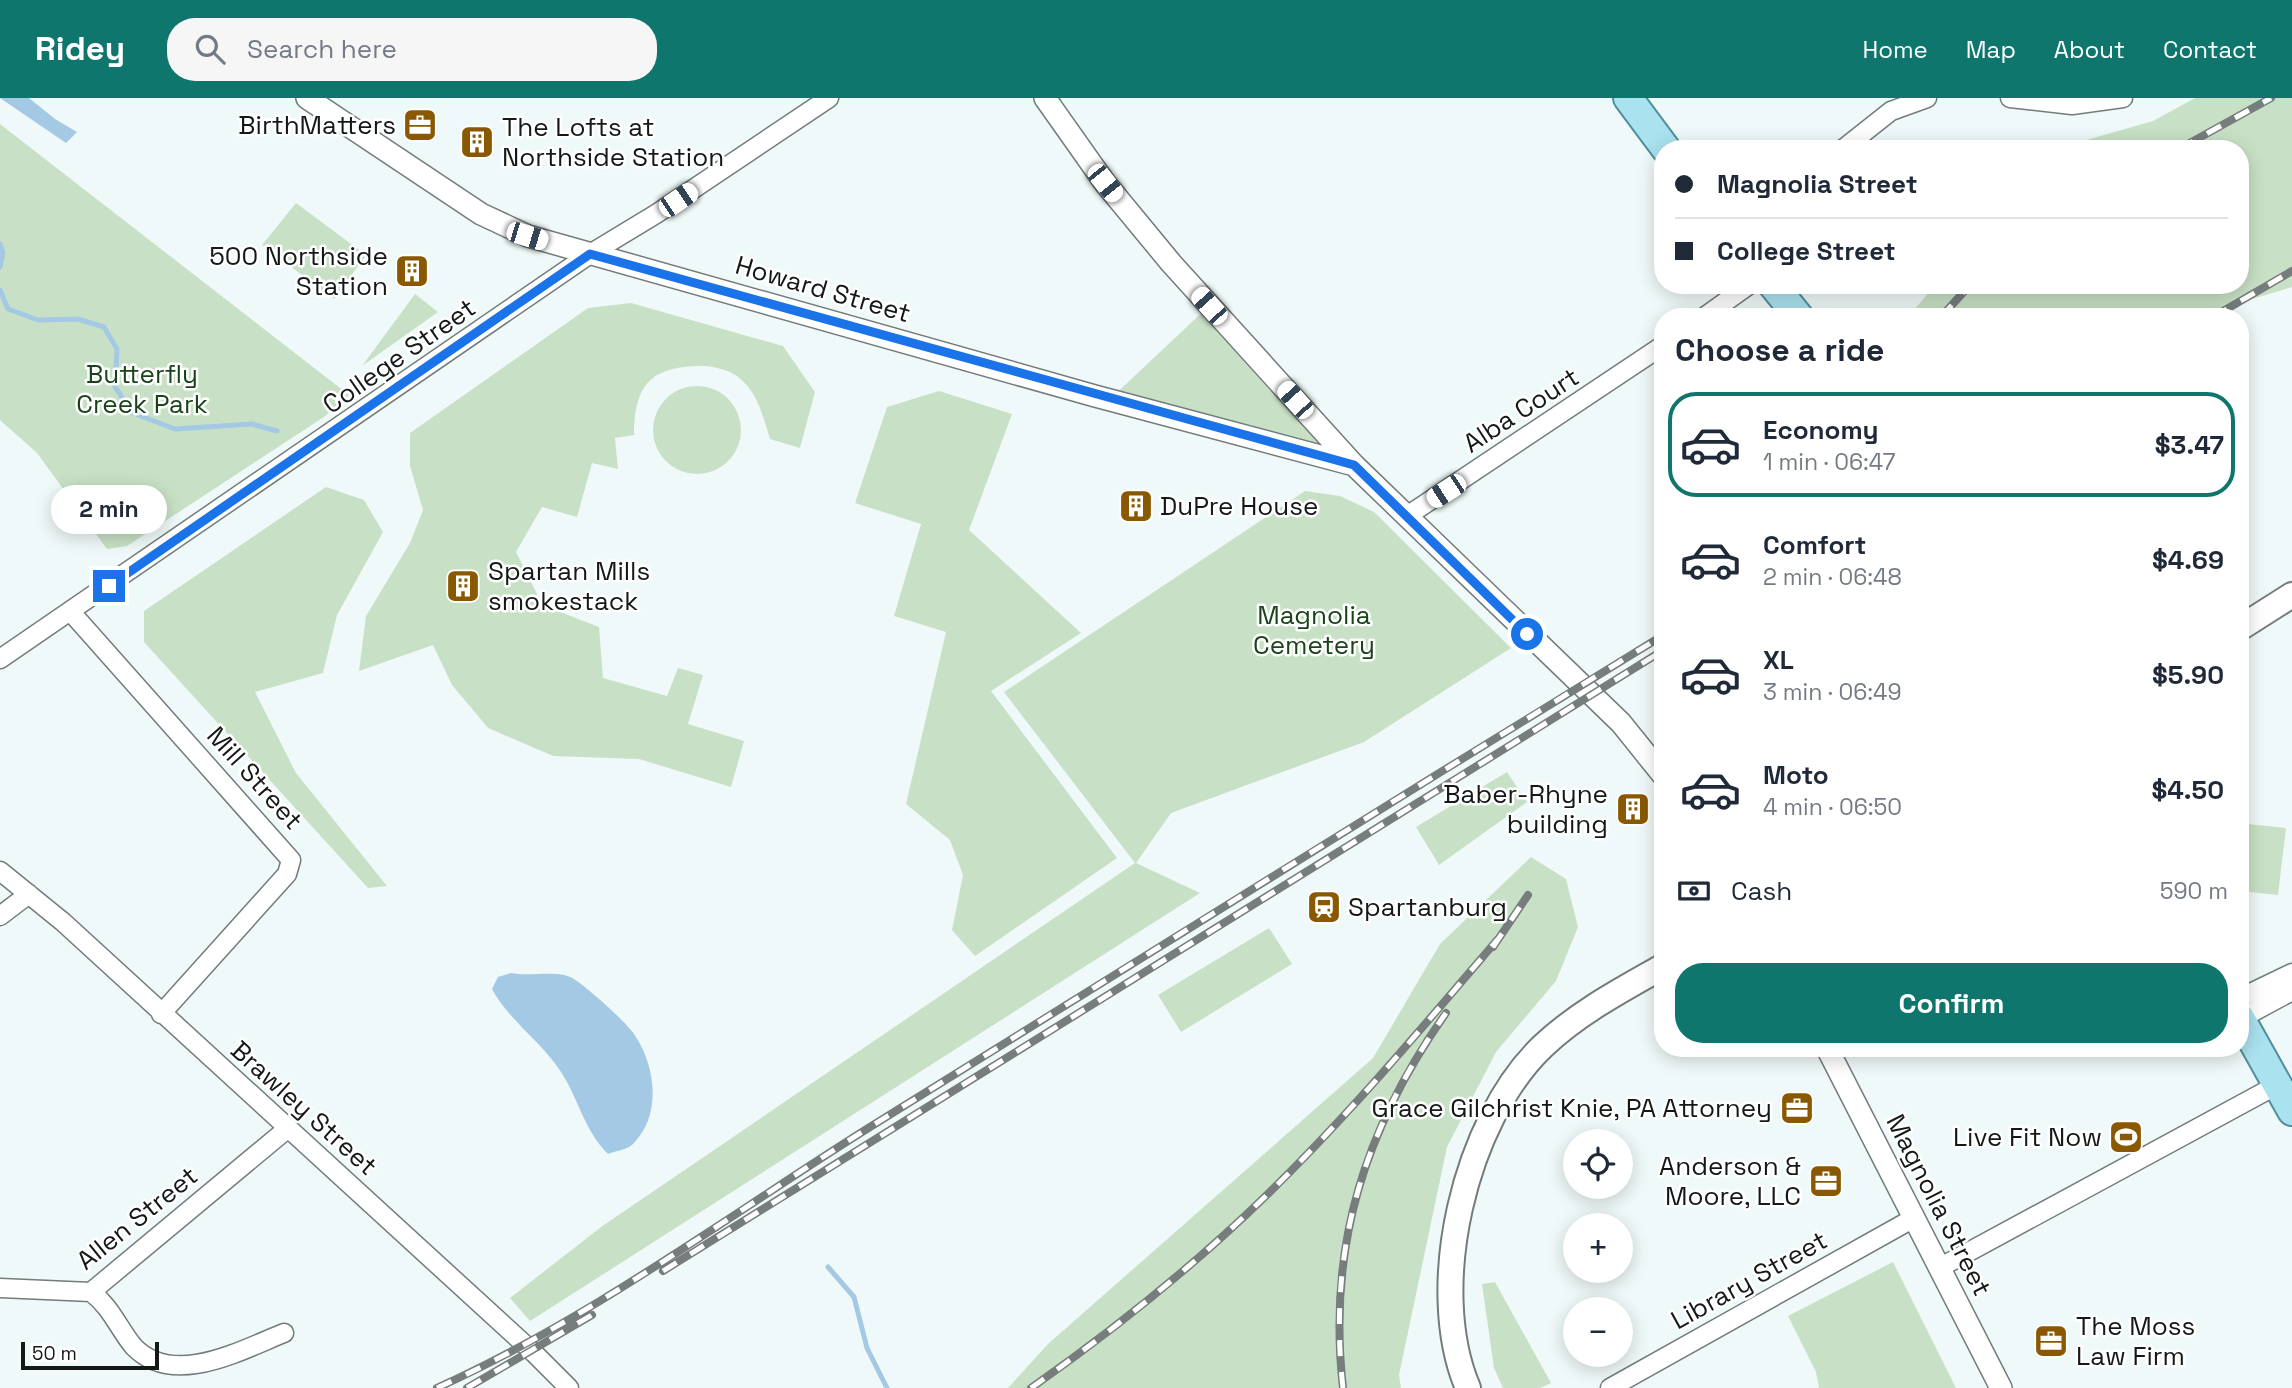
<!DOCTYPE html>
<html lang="en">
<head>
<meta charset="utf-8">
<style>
	body { margin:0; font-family:"Space Grotesk",sans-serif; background:#f6f6f7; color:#1f2937; height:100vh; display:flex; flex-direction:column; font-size:26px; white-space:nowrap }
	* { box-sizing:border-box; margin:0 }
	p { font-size:23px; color:#747a83 }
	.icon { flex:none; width:38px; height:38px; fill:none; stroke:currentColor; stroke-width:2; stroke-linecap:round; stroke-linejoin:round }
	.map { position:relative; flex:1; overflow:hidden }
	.drawer { position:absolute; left:1654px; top:210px; width:595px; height:749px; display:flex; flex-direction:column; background:#fff; border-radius:28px; box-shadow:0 4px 18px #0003 }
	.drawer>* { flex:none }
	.hud { position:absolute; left:1654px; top:42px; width:595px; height:154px; border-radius:28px; box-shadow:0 4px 18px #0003; display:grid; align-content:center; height:154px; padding:0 21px; background:#fff }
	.tools { position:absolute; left:1563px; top:1031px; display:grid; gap:14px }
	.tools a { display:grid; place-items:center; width:70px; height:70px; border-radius:50%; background:#fff; box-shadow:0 4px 18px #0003; font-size:35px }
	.scale { position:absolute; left:21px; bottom:18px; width:138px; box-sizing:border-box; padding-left:7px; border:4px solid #141817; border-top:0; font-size:19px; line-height:24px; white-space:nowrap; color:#141817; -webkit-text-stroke:5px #fff; paint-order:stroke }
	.end { position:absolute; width:32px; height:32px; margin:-16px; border:9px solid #1a73e8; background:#fff; box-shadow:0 0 0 4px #fff }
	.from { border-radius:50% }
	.bubble { position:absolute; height:49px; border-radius:24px; background:#fff; box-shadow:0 4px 18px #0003; font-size:23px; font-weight:600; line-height:49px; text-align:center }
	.car { position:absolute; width:21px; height:42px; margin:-21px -10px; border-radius:9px; box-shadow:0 0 5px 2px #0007; background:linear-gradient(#fff 24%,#345 0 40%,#fff 0 76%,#345 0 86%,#fff 0) }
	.hud b { display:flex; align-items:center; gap:24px; height:66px; font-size:26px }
	.hud b+b { border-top:2px solid #e0e1e3 }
	.hud i { width:18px; height:18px; background:#1f2937 }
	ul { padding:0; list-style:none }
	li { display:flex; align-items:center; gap:21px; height:105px; margin:0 14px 10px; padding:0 7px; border:4px solid transparent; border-radius:28px }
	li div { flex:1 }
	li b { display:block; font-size:26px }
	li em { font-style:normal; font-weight:600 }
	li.selected { border-color:#0f766e }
	li>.icon { width:63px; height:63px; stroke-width:1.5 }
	h2 { padding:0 21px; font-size:32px; line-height:84px }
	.pay { display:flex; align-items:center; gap:18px; height:77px; padding:0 21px; font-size:26px }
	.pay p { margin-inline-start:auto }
	.button { display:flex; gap:14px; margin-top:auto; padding:14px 21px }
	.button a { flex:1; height:80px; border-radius:28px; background:#0f766e; color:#fff; font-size:28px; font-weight:600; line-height:80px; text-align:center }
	header { display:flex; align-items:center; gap:42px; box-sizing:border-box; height:98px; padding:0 35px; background:#0f766e; color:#fff }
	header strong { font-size:33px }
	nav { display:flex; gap:38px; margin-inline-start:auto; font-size:24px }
	.search { width:490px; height:63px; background:#f6f6f7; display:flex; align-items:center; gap:18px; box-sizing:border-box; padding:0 24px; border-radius:28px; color:#747a83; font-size:26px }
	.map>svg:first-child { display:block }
	.green { fill:#c8e1c6 }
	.water { fill:#a4c9e4 }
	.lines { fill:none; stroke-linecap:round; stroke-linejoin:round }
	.stream { stroke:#a4c9e4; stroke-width:5 }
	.minor-casing { stroke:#737b7b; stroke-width:21 }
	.tertiary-casing { stroke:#737b7b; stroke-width:24 }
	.secondary-casing { stroke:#737b7b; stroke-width:28 }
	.primary-casing { stroke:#528f9d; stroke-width:32 }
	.minor { stroke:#fff; stroke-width:18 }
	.tertiary { stroke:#fff; stroke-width:21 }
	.secondary { stroke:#fff; stroke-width:24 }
	.primary { stroke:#abe2ef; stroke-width:28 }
	.rail-casing { stroke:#767d7c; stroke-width:8 }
	.rail { stroke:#fff; stroke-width:5; stroke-dasharray:16; stroke-linecap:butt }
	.route { stroke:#1a73e8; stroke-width:9 }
	.labels { text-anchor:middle; stroke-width:5; stroke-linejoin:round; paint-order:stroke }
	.poi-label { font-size:26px; fill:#141817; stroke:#fff; text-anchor:end }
	.street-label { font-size:26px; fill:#141817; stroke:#fff }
	.park-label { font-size:26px; fill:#194419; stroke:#fff }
</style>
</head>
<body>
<header>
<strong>Ridey</strong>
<div class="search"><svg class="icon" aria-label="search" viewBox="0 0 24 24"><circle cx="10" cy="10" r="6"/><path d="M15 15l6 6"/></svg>Search here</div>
<nav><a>Home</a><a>Map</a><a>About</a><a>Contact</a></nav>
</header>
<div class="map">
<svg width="2292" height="1290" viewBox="0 0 2292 1290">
	<rect width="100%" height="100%" fill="#f0f9f9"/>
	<path class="green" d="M 2195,0 L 2292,0 L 2292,189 L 2193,219 L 1908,219 L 1935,187 L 2240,187 L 2240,51 L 2055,51 L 2153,23 Z
		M 0,26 L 349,297 L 324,319 L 127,448 L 107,451 L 37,355 L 0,322 Z
		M 296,105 L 366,157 L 334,201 L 262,147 Z
		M 415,196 L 438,214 L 362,268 Z
		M 631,205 L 783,248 L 815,294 L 800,350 L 770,341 C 763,319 758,294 738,279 C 727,271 709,267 697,268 C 647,270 635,290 634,337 L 615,340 L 618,371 L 592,365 L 577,419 L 542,409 L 516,454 L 537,496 L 537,505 L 599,529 L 603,580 L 667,598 L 678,570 L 703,577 L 688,626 L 744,643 L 731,689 L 639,661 L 553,658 L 488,630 L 452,587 L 433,547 L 359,573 L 366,518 L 410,445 L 423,412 L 410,368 L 410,335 L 588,210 Z
		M 1209,208 L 1354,367 L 1109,302 Z
		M653 332a44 44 0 1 1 88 0a44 44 0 1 1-88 0Z
		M 939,293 L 1012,316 L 969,432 L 1081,535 L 991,593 L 1117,760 L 975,858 L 952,832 L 963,777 L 950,742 L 906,706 L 946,534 L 894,518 L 921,426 L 855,405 L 887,309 Z
		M 326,389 L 364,402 L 383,434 L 337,517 L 323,575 L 255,594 L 296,675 L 387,788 L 368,790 L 144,544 L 144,513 Z
		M 1305,393 L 1340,398 L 1374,414 L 1511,550 L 1364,644 L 1171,715 L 1136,765 L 1200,795 L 530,1223 L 510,1200 L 601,1129 L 1135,765 L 1004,594 Z
		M 1507,674 L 1527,704 L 1439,767 L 1416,729 Z
		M 2248,726 L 2286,730 L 2278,797 L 2241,793 Z
		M 1531,759 L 1566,781 L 1578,829 L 1556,883 L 1496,954 L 1447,1049 L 1399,1277 L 1401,1290 L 1008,1290 L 1048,1246 L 1373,960 L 1440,846 Z
		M 1269,830 L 1292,866 L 1181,934 L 1158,897 Z
		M 1893,1164 L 1956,1290 L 1819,1290 L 1816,1274 L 1788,1218 Z
		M 1495,1184 L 1551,1285 L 1540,1290 L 1503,1290 L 1494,1270 L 1482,1186 Z"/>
	<path class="water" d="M 0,0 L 29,0 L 55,21 L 77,34 L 66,45 Z
		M 511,875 C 530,879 560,871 574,881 C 590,892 623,921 634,936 C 656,968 662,1017 633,1046 C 627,1052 615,1053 608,1056 C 583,1031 578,998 559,971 C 540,943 508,921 492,891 L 498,879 Z"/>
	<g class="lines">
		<path class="stream" d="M 0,146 L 3,155 L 0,169
			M 0,192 L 8,211 L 38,222 L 78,221 L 104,229 L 117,251 L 115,289 L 133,315 L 175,331 L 252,326 L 277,333
			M 828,1169 L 854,1199 L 867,1250 L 887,1290"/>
		<g class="minor-casing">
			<path id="minor" d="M 2010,0 L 2072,7 L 2123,0
				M 1843,51 L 1891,13 L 1927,0
				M 1704,219 L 1749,187
				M 1407,418 L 1662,248
				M 70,513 L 291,762 L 287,776 L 161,916
				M 0,561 L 590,156 L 656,116 L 829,0
				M 0,773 L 63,824 L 534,1255 L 569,1290
				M 0,818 L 29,796
				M 2240,900 L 2292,875
				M 2240,921 L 2292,893
				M 1939,1170 L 2277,987
				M 0,1190 L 91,1194 L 287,1031
				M 91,1194 C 112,1210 118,1230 134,1249 C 174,1290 241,1252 284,1235
				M 1610,1290 L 1914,1120"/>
		</g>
		<g class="tertiary-casing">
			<path id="tertiary" d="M 307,0 L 481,116 L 528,138 L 1095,298 L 1354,367
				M 1045,0 L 1105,85 L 1171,165 L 1354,367 L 1621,625 L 1662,676
				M 1827,950 L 2001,1290"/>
		</g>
		<g class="secondary-casing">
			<path id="secondary" d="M 2240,530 L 2292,497
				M 1468,1290 C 1425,1190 1465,1022 1543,948 C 1578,915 1621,892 1662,869"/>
		</g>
		<g class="primary-casing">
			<path id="primary" d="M 1628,0 L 1666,51
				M 1773,187 L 1799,219
				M 2240,920 L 2292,1013"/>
		</g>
		<use href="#minor" class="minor"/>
		<use href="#tertiary" class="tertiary"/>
		<use href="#secondary" class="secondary"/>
		<use href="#primary" class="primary"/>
		<g class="rail-casing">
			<path id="rail" d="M 2179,51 L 2271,0
				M 1941,219 L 1970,187
				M 2213,219 L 2292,173
				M 1493,849 L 1528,797
				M 663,1173 L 1662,553
				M 437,1290 C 590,1221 728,1118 870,1029 C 1134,865 1397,700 1662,538
				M 467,1290 L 592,1217
				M 1031,1290 C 1098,1243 1162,1193 1223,1138 C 1323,1048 1411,943 1498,841
				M 1343,1290 C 1327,1148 1365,1030 1446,915"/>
		</g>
		<use href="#rail" class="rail"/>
	</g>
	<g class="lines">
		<path class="route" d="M 109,488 L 590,156 L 1354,367 L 1527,536"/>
	</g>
	<defs>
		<g id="office-square" transform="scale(1.75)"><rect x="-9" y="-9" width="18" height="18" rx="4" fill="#895800" stroke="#fff"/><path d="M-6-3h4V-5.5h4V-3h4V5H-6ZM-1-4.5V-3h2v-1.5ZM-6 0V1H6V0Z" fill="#fff"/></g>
		<g id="building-square" transform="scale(1.75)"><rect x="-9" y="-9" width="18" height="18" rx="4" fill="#895800" stroke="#fff"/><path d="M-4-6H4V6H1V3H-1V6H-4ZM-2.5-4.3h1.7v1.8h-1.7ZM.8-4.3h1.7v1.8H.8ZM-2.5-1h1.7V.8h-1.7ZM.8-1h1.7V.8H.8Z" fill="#fff"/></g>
		<g id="station-square" transform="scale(1.75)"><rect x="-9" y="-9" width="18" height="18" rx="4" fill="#895800" stroke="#fff"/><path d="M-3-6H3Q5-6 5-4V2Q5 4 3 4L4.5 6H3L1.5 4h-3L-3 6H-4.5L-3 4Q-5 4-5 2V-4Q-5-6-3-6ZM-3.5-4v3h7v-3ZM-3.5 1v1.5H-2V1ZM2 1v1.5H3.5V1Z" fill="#fff"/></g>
		<g id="stadium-square" transform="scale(1.75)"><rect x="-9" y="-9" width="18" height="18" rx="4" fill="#895800" stroke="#fff"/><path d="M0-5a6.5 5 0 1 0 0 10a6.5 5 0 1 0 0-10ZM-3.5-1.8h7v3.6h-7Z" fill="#fff"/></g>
	</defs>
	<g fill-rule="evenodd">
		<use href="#office-square" x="420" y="27"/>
		<use href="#building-square" x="477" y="44"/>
		<use href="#building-square" x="412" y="173"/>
		<use href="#building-square" x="1136" y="408"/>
		<use href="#building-square" x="463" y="488"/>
		<use href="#building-square" x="1633" y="711"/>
		<use href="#station-square" x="1324" y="809"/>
		<use href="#office-square" x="1797" y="1010"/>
		<use href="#stadium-square" x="2126" y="1039"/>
		<use href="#office-square" x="1826" y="1083"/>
		<use href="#office-square" x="2051" y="1243"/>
	</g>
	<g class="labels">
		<g class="poi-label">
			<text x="396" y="36">BirthMatters</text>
			<text x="502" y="38" text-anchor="start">The Lofts at<tspan x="502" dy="30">Northside Station</tspan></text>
			<text x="388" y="167">500 Northside<tspan x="388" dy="30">Station</tspan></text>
			<text x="1160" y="417" text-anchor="start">DuPre House</text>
			<text x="488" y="482" text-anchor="start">Spartan Mills<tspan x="488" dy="30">smokestack</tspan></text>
			<text x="1608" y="705">Baber-Rhyne<tspan x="1608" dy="30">building</tspan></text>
			<text x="1348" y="818" text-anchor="start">Spartanburg</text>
			<text x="1772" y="1019">Grace Gilchrist Knie, PA Attorney</text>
			<text x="2102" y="1048">Live Fit Now</text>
			<text x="1801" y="1077">Anderson &amp;<tspan x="1801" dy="30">Moore, LLC</tspan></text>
			<text x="2076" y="1237" text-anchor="start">The Moss<tspan x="2076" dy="30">Law Firm</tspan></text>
		</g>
		<g class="street-label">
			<text transform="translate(823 191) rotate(16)" y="9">Howard Street</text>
			<text transform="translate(399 258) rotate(-35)" y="9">College Street</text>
			<text transform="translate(1521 312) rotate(-33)" y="9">Alba Court</text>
			<text transform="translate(255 680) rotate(48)" y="9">Mill Street</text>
			<text transform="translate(304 1010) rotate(42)" y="9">Brawley Street</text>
			<text transform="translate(1939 1107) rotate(63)" y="9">Magnolia Street</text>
			<text transform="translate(137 1120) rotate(-39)" y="9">Allen Street</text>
			<text transform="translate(1749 1182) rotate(-29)" y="9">Library Street</text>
		</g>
		<g class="park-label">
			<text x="142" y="285">Butterfly<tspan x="142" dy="30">Creek Park</tspan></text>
			<text x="1314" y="526">Magnolia<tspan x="1314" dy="30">Cemetery</tspan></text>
		</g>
	</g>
</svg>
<div class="tools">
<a><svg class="icon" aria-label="locate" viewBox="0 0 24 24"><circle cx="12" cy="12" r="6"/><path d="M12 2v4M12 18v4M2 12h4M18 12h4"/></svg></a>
<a>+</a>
<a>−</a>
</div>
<div class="scale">50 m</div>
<i class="end from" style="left:1527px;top:536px"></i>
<i class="end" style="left:109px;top:488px"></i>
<div class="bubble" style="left:51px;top:387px;width:116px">2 min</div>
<i class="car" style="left:1105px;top:85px;rotate:141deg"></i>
<i class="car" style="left:678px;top:102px;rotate:56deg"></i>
<i class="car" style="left:527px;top:138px;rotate:107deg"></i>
<i class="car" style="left:1209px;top:208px;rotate:318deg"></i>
<i class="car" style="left:1295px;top:302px;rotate:318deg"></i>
<i class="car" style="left:1446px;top:393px;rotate:237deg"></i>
<div class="hud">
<b><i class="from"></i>Magnolia Street</b>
<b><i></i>College Street</b>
</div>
<section class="drawer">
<h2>Choose a ride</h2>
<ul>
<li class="selected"><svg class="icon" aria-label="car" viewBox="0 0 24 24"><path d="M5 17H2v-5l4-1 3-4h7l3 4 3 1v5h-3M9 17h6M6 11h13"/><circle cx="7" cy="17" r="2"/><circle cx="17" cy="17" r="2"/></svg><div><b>Economy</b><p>1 min · 06:47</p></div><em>$3.47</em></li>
<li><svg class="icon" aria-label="car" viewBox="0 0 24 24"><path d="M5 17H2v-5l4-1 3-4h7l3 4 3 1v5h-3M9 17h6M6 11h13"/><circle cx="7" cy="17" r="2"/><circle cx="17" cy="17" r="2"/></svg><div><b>Comfort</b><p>2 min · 06:48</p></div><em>$4.69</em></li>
<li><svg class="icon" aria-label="car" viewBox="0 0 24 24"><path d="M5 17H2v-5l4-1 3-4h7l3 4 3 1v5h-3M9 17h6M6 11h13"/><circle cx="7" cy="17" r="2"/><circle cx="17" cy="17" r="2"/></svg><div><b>XL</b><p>3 min · 06:49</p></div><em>$5.90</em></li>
<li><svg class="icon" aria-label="car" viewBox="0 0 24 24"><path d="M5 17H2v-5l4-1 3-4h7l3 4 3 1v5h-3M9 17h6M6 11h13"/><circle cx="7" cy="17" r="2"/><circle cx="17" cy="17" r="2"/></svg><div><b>Moto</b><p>4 min · 06:50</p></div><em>$4.50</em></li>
</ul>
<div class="pay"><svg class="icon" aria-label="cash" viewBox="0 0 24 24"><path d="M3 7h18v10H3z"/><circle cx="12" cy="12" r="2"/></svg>Cash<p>590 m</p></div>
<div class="button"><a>Confirm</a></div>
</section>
</div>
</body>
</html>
